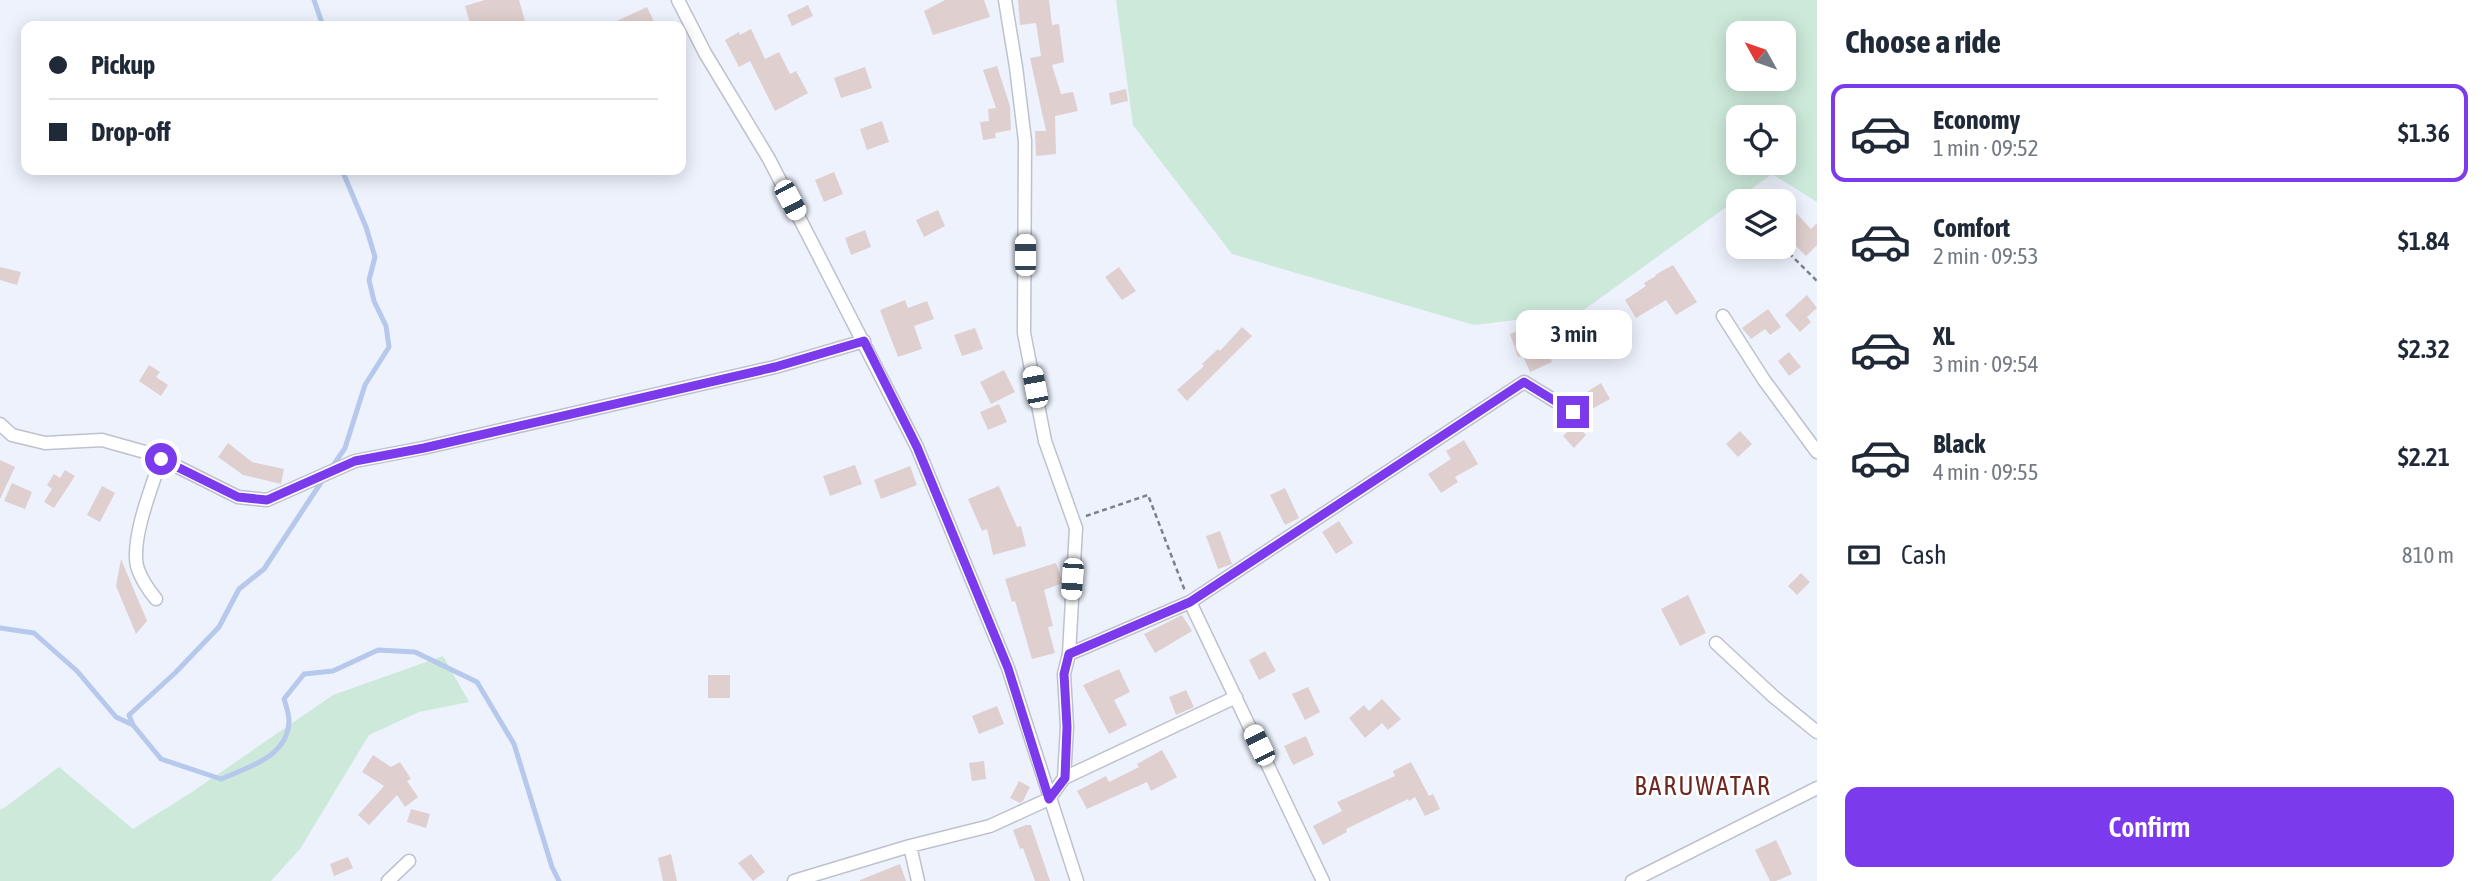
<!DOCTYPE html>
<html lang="en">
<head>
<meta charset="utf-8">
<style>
	body { margin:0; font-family:"Asap Condensed",sans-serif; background:#f2f2f3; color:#1f2937; height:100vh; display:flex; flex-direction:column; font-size:26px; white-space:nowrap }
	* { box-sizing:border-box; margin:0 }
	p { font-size:23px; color:#747a83 }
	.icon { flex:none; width:38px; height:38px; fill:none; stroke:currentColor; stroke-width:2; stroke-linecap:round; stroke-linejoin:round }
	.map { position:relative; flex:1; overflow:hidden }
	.details { display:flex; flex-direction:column; background:#fff; width:665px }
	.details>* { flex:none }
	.top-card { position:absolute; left:21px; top:21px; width:665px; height:154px; border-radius:14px; box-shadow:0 4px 18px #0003; display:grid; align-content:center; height:154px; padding:0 28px; background:#fff }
	.needle { width:46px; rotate:310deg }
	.fabs { position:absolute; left:1726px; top:21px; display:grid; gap:14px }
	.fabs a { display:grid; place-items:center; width:70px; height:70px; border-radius:14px; background:#fff; box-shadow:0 4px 18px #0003; font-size:35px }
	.end { position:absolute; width:32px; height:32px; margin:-16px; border:9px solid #7c3aed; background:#fff; box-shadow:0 0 0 4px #fff }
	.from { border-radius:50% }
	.bubble { position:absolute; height:49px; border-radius:14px; background:#fff; box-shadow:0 4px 18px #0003; font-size:23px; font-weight:600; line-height:49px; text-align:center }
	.car { position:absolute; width:21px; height:42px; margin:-21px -10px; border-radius:9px; box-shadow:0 0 5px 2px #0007; background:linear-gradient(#fff 24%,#345 0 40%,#fff 0 76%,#345 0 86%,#fff 0) }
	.top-card b { display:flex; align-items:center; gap:24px; height:66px; font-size:26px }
	.top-card b+b { border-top:2px solid #e0e1e3 }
	.top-card i { width:18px; height:18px; background:#1f2937 }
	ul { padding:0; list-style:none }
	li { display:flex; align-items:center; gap:21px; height:98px; margin:0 14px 10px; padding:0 14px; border:4px solid transparent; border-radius:14px }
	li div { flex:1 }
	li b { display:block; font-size:26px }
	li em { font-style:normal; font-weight:600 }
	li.on { border-color:#7c3aed }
	li>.icon { width:63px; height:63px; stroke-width:1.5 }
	h2 { padding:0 28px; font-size:32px; line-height:84px }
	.pay { display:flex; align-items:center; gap:18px; height:77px; padding:0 28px; font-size:26px }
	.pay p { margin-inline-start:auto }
	.primary-button { display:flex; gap:14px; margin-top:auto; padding:14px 28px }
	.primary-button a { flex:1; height:80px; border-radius:14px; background:#7c3aed; color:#fff; font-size:28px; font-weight:600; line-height:80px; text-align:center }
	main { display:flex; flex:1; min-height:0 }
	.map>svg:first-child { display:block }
	.green { fill:#cce9da; fill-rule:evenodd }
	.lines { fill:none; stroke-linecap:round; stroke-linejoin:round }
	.stream { stroke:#b6c8eb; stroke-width:5 }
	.building { fill:#dfd0cf }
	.minor-casing { stroke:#bdc2cd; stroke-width:15 }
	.path { stroke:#7d8087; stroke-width:2.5; stroke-dasharray:5 3.5; stroke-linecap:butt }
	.minor { stroke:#fff; stroke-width:12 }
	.route { stroke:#7c3aed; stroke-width:9 }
	.labels { text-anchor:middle; stroke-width:5; stroke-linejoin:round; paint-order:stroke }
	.neighbourhood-label { font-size:26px; letter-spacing:2px; fill:#6d2821; stroke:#fff }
</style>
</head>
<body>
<main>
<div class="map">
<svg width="1817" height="881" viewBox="0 0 1817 881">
	<rect width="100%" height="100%" fill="#edf2fd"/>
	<path class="green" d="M 1116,0 L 1817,0 L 1817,202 L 1772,174 L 1581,312 L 1474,325 L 1232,254 L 1133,125 ZM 1738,33 L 1783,33 L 1783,79 L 1738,79 ZM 1738,117 L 1783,117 L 1783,163 L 1738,163 Z
		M 443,656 L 469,702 L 419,712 L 369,735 L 300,849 L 271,881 L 0,881 L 0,809 L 4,808 L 59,767 L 133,829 L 192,792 L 333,695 Z"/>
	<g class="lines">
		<path class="stream" d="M 314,0 L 323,26
			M 332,467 L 345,448 L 365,385 L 389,347 L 386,326 L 374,301 L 369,280 L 375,257 L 366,227 L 342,170
			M 0,628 L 34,633 L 77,671 L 116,717 L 133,725 L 161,759 L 221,779 C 248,767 288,757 289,721 C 289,714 286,705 284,699 L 304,674 L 333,671 L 378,650 L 415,652 L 477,682 L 514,744 L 552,867 L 559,881
			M 133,725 L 129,715 L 175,673 L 219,627 L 239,589 L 264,569 L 324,478"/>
	</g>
	<path class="building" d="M 485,0 L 519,0 L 525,21 L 509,26 L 471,26 L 465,6 Z
		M 945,0 L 984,0 L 990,17 L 933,35 L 924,11 Z
		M 1018,0 L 1049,0 L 1052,25 L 1059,24 L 1064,62 L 1052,65 L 1061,94 L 1073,92 L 1078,111 L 1055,116 L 1056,154 L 1036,156 L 1035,131 L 1046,131 L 1030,58 L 1041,56 L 1036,23 L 1020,25 Z
		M 808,5 L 813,16 L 792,26 L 787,15 Z
		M 647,7 L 656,26 L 606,26 Z
		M 751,29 L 765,59 L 779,52 L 790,74 L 796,71 L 808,93 L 775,111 L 750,61 L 739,67 L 725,40 L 739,32 L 740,35 Z
		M 997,66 L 1010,106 L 1011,130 L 995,133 L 996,138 L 983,140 L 980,122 L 989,121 L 988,109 L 996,108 L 983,70 Z
		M 865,67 L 872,88 L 841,98 L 834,78 Z
		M 1126,89 L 1128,101 L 1111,105 L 1109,93 Z
		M 882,121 L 889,142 L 867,150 L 860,129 Z
		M 834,172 L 843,194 L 824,202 L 815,180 Z
		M 938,210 L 945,226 L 924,237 L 916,220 Z
		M 1796,213 L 1811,229 L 1817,223 L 1817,245 L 1806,256 L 1783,233 L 1783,225 Z
		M 865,230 L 871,247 L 851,255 L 845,238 Z
		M 1673,265 L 1697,302 L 1676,315 L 1666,300 L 1636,318 L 1625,300 L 1646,286 L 1644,283 L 1656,276 L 1655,275 Z
		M 0,267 L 21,272 L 17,285 L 0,280 Z
		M 1119,267 L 1136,291 L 1122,300 L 1105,277 Z
		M 1807,295 L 1817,308 L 1807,317 L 1811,322 L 1800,332 L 1785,315 Z
		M 905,300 L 908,308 L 927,301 L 934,319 L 914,326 L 922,349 L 898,357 L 880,310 Z
		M 1768,309 L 1781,327 L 1770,335 L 1765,329 L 1751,339 L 1742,328 Z
		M 1242,327 L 1252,336 L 1187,401 L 1177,390 L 1204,366 L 1202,364 L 1218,349 L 1220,351 Z
		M 975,328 L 983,349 L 962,356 L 954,335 Z
		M 1524,328 L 1533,351 L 1518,357 L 1510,334 Z
		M 1547,349 L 1552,362 L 1530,372 L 1524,358 Z
		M 1789,352 L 1801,367 L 1789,376 L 1778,361 Z
		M 149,365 L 160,372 L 156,377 L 168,385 L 161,396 L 139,381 Z
		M 1004,370 L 1015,392 L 991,404 L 980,382 Z
		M 1601,383 L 1610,399 L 1590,410 L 1582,395 Z
		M 999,404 L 1007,422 L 988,430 L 980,412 Z
		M 1575,424 L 1586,435 L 1574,448 L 1563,436 Z
		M 1740,431 L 1752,444 L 1738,457 L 1726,444 Z
		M 1464,440 L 1478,464 L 1455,477 L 1458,482 L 1441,493 L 1428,474 L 1451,459 L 1446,451 Z
		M 228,443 L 252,462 L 284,469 L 281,484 L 243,475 L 218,457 Z
		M 0,460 L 15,467 L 0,499 Z
		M 855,465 L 862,484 L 830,496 L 823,476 Z
		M 910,466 L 917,485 L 881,499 L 874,480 Z
		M 65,470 L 75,476 L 54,508 L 44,502 L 52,489 L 47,485 L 54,474 L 60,478 Z
		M 12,483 L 32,492 L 25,509 L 4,501 Z
		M 102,486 L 115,493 L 100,522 L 87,515 Z
		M 999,486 L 1017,527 L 1021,526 L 1026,546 L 993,555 L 987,529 L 982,531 L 968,499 Z
		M 1285,488 L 1299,518 L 1285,525 L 1270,495 Z
		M 1339,521 L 1353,543 L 1336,554 L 1322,532 Z
		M 1220,531 L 1232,564 L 1218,569 L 1206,536 Z
		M 121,559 L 147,621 L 136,634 L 116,586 Z
		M 1056,563 L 1063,583 L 1044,590 L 1053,626 L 1048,627 L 1055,653 L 1032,659 L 1015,601 L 1012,602 L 1005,579 Z
		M 1801,573 L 1810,582 L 1797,595 L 1788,586 Z
		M 1688,595 L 1706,633 L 1680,646 L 1661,609 Z
		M 1182,615 L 1192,631 L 1155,653 L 1144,634 Z
		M 1265,651 L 1276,671 L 1259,680 L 1249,660 Z
		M 1119,669 L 1130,692 L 1114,700 L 1127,725 L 1109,734 L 1083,685 Z
		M 708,675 L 730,675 L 730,698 L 708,698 Z
		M 1308,687 L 1320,712 L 1305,720 L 1292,694 Z
		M 1186,690 L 1194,707 L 1176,715 L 1169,697 Z
		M 1382,699 L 1401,719 L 1388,730 L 1382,723 L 1365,738 L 1349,718 L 1364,705 L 1369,711 Z
		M 997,706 L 1004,724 L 979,734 L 972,716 Z
		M 1306,736 L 1314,755 L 1293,765 L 1284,746 Z
		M 1162,750 L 1177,777 L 1151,791 L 1147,782 L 1087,809 L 1077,791 L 1106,776 L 1109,782 L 1139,767 L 1137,764 Z
		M 373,755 L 391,767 L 400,762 L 411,779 L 407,781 L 418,797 L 405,807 L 397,795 L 369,825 L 358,815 L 384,786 L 362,772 Z
		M 984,761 L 986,779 L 972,781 L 969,763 Z
		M 1411,762 L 1429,796 L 1433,794 L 1440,809 L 1425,816 L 1415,797 L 1409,801 L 1408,799 L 1346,829 L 1347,832 L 1323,845 L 1313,826 L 1342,811 L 1337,802 L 1395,776 L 1393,771 Z
		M 1019,781 L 1030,787 L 1023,801 L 1020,803 L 1010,798 Z
		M 411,809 L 430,814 L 426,828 L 407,822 Z
		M 1026,825 L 1031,825 L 1050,881 L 1035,881 L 1023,848 L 1020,849 L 1013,830 Z
		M 1776,840 L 1792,874 L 1776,881 L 1770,881 L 1755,850 Z
		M 671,854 L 677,881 L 663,881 L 658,858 Z
		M 751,854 L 765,872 L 753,881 L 738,863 Z
		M 348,857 L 353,868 L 334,876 L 330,864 Z
		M 900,864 L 906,881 L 860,881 L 860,880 Z"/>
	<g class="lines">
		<g class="minor-casing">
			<path id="minor" d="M 678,0 L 705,53 L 769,159 L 917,447 L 1008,668 L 1077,881
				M 1723,316 L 1764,380 L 1817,452
				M 0,424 L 12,435 L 45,443 L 102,440 L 152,454 L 238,497 L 267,500 L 355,461 L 423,448 L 775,367 L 864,341
				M 156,599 C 149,591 140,577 137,566 C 131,538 152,486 161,459
				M 1190,602 L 1323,881
				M 1716,643 L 1774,697 L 1817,732
				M 1069,654 L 1190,602 L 1524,382 L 1573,412
				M 1064,778 L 1236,697
				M 910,846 L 918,881
				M 388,881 L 409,861
				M 794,881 L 910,846 L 990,826 L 1049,799 L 1064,778 L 1067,727 L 1064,674 L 1069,654 L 1076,528 L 1045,441 L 1024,333 L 1025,141 L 1016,67 L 1005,0
				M 1632,881 L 1817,788"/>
		</g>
		<path class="path" d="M 1783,247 L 1817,281
			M 1086,516 L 1148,495 L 1185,591"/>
		<use href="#minor" class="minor"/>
	</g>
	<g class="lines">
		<path class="route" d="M 161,459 L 238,497 L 267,500 L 355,461 L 424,448 L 775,367 L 864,341 L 917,447 L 1008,668 L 1049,799 L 1065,778 L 1067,727 L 1064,674 L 1069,654 L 1190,602 L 1524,382 L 1573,412"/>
	</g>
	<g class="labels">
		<g class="neighbourhood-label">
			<text x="1703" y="795">BARUWATAR</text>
		</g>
	</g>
</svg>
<div class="fabs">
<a><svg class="needle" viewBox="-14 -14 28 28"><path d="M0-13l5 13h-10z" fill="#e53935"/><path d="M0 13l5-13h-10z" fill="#747a83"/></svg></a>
<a><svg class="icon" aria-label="locate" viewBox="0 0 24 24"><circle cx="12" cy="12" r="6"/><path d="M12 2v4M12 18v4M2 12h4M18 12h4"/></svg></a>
<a><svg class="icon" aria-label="layers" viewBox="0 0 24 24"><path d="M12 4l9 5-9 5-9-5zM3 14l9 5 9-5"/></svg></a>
</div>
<i class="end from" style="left:161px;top:459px"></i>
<i class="end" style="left:1573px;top:412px"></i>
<div class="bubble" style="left:1516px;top:310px;width:116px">3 min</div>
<i class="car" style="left:790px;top:200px;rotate:152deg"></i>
<i class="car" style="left:1025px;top:255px;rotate:0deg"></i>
<i class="car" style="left:1035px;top:387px;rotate:349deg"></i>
<i class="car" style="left:1072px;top:579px;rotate:184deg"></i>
<i class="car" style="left:1259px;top:745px;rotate:334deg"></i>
<div class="top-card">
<b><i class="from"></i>Pickup</b>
<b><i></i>Drop-off</b>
</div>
</div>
<section class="details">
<h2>Choose a ride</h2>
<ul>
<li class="on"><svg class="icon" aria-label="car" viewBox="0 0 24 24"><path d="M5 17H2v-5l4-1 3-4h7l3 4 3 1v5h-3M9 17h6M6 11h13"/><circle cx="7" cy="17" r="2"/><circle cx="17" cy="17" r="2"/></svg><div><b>Economy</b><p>1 min · 09:52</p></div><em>$1.36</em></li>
<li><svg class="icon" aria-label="car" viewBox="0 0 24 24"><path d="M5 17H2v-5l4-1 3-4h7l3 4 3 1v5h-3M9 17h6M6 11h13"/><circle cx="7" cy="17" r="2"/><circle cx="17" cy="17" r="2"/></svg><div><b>Comfort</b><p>2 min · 09:53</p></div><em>$1.84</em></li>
<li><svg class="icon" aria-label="car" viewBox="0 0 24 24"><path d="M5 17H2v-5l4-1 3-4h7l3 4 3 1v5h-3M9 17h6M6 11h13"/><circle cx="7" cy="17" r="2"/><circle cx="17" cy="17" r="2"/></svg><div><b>XL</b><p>3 min · 09:54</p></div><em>$2.32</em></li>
<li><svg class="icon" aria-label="car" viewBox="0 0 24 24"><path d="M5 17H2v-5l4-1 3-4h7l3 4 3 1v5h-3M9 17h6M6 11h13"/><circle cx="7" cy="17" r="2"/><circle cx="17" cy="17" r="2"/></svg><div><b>Black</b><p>4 min · 09:55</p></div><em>$2.21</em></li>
</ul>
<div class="pay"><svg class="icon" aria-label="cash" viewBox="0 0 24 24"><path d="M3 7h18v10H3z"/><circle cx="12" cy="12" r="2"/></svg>Cash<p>810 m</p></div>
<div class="primary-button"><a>Confirm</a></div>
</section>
</main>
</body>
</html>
